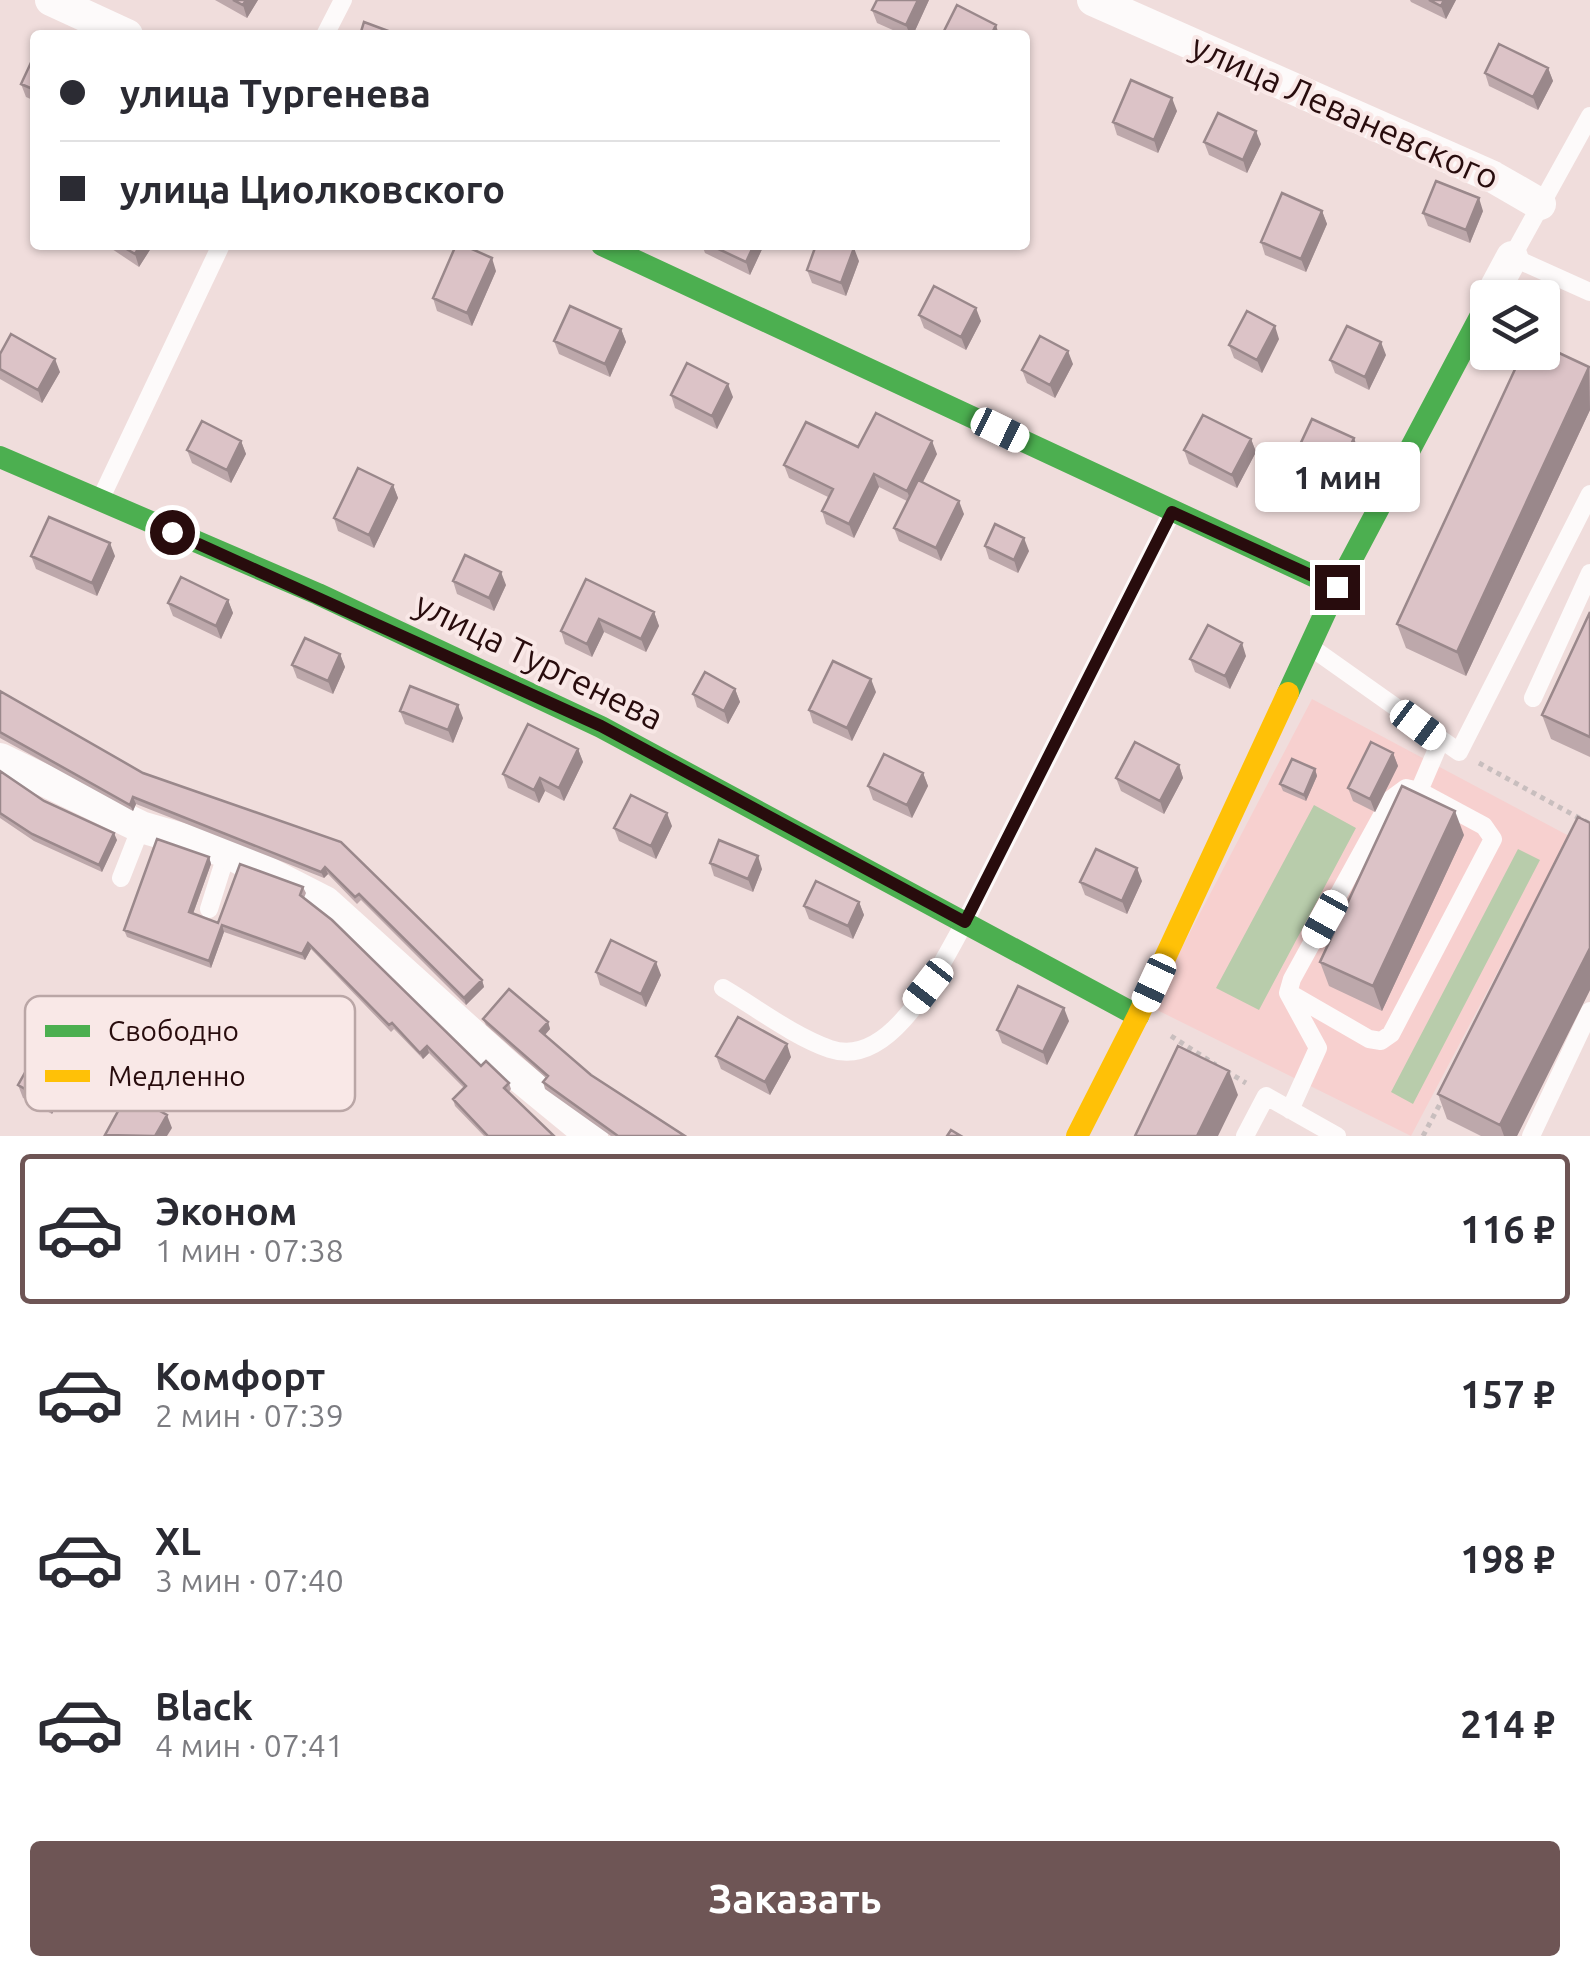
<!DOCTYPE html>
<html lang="ru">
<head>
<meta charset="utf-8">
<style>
	body { margin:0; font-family:Ubuntu,sans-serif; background:#f7f7f7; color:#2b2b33; height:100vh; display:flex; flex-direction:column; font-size:38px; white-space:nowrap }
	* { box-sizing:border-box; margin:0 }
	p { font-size:32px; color:#7c7c81 }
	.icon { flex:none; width:55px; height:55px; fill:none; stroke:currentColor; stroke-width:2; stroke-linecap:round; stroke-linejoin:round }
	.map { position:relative; height:1136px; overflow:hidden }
	.details { display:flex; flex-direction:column; background:#fff; flex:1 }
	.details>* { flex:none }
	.guide { position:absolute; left:30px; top:30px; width:1000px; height:220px; border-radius:10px; box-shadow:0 2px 8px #0004; display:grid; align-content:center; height:220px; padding:0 30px; background:#fff }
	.buttons { position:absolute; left:1470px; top:280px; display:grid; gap:20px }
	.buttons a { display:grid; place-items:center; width:90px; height:90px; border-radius:10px; background:#fff; box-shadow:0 2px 8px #0004; font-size:50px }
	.end { position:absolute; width:45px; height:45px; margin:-22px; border:12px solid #280c0d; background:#fff; box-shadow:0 0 0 5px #fff }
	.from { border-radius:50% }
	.bubble { position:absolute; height:70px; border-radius:10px; background:#fff; box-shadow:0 2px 8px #0004; font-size:32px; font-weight:700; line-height:70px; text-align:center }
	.car { position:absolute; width:30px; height:60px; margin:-30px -15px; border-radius:12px; box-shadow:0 0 8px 2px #0007; background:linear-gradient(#fff 24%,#345 0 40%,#fff 0 76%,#345 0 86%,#fff 0) }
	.guide b { display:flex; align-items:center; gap:35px; height:95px; font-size:38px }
	.guide b+b { border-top:2px solid #e1e1e2 }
	.guide i { width:25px; height:25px; background:#2b2b33 }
	ul { padding:18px 0 0; list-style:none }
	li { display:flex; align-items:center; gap:30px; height:150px; margin:0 20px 15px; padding:0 10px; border:5px solid transparent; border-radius:10px }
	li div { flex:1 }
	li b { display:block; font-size:38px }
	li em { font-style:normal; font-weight:700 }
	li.on { border-color:#6e5555 }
	li>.icon { width:90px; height:90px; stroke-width:1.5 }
	.primary-button { display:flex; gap:20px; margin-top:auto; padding:20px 30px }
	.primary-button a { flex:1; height:115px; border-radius:10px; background:#6e5555; color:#fff; font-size:40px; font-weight:700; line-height:115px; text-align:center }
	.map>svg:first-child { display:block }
	.built { fill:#f7d0cf }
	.green { fill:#b8ccab }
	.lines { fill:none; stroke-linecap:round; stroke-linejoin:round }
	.path { stroke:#c8bebe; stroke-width:5; stroke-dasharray:5 5; stroke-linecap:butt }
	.lane { stroke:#fdfafa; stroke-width:18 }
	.street { stroke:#fdfafa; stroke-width:32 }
	.fast { stroke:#4caf50; stroke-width:22 }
	.slow { stroke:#ffc107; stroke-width:22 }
	.wall { fill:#bda8ab }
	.shaded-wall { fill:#9a888b }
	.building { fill:#dcc3c7; stroke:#9a888b; stroke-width:2.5 }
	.route { stroke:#280c0d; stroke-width:12 }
	.labels { text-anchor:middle; stroke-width:8; stroke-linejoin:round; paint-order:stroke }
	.street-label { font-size:35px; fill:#280c0d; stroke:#f9e8e7 }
	.key { fill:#f9e8e7; stroke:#baa6a6; stroke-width:2.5 }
	.key-label { font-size:28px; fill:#280c0d }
</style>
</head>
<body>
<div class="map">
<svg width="1590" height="1136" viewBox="0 0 1590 1136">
	<rect width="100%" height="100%" fill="#f0dddc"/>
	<path class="built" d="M 1312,699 L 1569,836 L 1411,1136 L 1151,1007 Z"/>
	<path class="green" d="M 1314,805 L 1356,828 L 1259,1010 L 1216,988 Z
		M 1518,849 L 1540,860 L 1413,1104 L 1391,1092 Z"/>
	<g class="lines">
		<path class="path" d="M 1479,763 L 1590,824
			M 1171,1036 L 1216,1065
			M 1226,1071 L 1246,1083
			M 1423,1136 L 1442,1100"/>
		<path class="lane" d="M 325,35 L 343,0
			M 1590,116 L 1512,257 L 1590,292
			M 101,498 L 221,245
			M 1312,648 L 1459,752 L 1590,494
			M 1533,698 L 1590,573
			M 121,878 L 141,827
			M 209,909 L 227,852
			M 723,988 C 757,1008 793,1036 830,1049 C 893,1070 940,965 965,922 L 1172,512
			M 1291,994 L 1369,1039 L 1381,1041 L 1391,1034 L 1493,839 L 1484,826 L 1419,791
			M 1290,1110 L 1318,1048 L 1288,993 L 1292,979 L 1391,799 L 1406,788 L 1419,791 L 1440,742
			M 1245,1136 L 1266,1096 L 1337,1136
			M 1531,1136 L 1590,1011"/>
		<path class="street" d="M 51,0 L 127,35
			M 1093,0 L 1493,177 L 1540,204
			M 1490,298 L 1512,257
			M 0,759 L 141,827 L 227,852 L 325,902 L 509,1068 L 592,1136"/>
		<path class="fast" d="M 602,245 L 1337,587
			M 0,457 L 318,594 L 601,727 L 1138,1016
			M 1288,693 L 1337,587 L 1488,302"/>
		<path class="slow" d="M 1077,1136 L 1138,1016 L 1288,693"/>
	</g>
	<path class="wall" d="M 215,0 L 258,0 L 247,18 Z
		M 877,0 L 929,0 L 913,35 L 904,35 L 877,23 L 872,10 Z
		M 1410,0 L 1456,0 L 1446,19 L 1411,2 Z
		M 35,54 L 35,101 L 26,97 L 21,84 Z
		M 1548,68 L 1553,81 L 1538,110 L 1489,86 L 1485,73 Z
		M 1177,111 L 1158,153 L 1117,135 L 1113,122 Z
		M 1204,142 L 1261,144 L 1247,173 L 1209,155 Z
		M 1322,211 L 1327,224 L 1306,272 L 1265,255 L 1261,242 Z
		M 1483,211 L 1470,243 L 1428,226 L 1423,213 Z
		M 106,245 L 153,245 L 139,267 Z
		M 702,245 L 764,245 L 750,275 L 705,253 Z
		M 859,261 L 846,296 L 812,283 L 807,270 Z
		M 496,271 L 472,326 L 437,311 L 433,298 Z
		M 919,315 L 981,321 L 966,350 L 924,328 Z
		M 621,329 L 626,342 L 610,377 L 559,354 L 554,341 Z
		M 1279,339 L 1262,373 L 1234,358 L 1229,345 Z
		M 0,354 L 60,372 L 42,403 L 0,379 Z
		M 1386,355 L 1369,390 L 1335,373 L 1330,360 Z
		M 1073,364 L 1055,398 L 1027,383 L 1022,370 Z
		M 1590,368 L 1590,410 L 1466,676 L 1406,648 L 1397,624 Z
		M 671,395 L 733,397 L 717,429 L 675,408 Z
		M 1251,439 L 1256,452 L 1237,488 L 1189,464 L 1184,450 Z
		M 241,441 L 246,454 L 231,483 L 192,463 L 187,450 Z
		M 858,447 L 937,454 L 922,483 L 964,514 L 941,561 L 899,541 L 894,528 L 907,501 L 879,487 L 854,538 L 826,524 L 822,511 L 828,497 L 789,478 L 784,465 Z
		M 1359,452 L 1339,494 L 1297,475 L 1292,462 Z
		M 393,485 L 398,498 L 374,548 L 338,531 L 334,518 Z
		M 985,546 L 1029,551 L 1018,573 L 989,559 Z
		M 31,556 L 115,556 L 97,596 L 36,569 Z
		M 586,579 L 654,612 L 659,626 L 646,652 L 604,632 L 592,657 L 565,644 L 561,631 Z
		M 453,581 L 506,585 L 494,611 L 457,594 Z
		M 228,600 L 233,613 L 221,639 L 173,616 L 168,603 Z
		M 1590,612 L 1590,757 L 1551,739 L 1542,715 Z
		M 340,654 L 345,667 L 333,694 L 297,678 L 292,665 Z
		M 1246,656 L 1230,689 L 1195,672 L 1190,659 Z
		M 735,689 L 740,702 L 728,724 L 697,707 L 693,694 Z
		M 0,691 L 143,773 L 341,842 L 482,980 L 484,987 L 466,1005 L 361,900 L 357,904 L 328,874 L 324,878 L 136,804 L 133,811 L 0,738 Z
		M 876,692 L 852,741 L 813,723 L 809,710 Z
		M 400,711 L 463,718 L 453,743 L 405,724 Z
		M 578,749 L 583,762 L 564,801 L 545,791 L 539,803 L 508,788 L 503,774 Z
		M 1393,753 L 1398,766 L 1375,812 L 1353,801 L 1348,788 Z
		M 1179,765 L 1183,778 L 1164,814 L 1121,791 L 1116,778 Z
		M 1315,769 L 1317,776 L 1306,801 L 1283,791 L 1280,784 Z
		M 0,771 L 44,801 L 117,840 L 102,872 L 34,841 L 0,818 Z
		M 923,773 L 928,786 L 912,818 L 873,800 L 868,786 Z
		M 672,826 L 656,859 L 619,841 L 614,828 Z
		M 1464,835 L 1382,1011 L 1329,986 L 1320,962 Z
		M 209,857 L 211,864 L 193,914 L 218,923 L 303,887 L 306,893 L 304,898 L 481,1066 L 509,1083 L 511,1089 L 509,1092 L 554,1136 L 484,1136 L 455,1106 L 453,1099 L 464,1088 L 429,1053 L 423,1059 L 394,1029 L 391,1032 L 311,949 L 305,960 L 224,932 L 211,968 L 127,937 L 124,930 Z
		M 710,863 L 762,869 L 753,892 L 714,876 Z
		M 1142,881 L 1127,914 L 1085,895 L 1080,882 Z
		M 859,902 L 864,915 L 853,939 L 809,919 L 804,906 Z
		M 596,972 L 661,975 L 646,1007 L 600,985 Z
		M 1590,990 L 1517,1136 L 1481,1136 L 1447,1119 L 1438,1094 Z
		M 483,1019 L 548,1022 L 550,1029 L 545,1035 L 591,1075 L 685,1136 L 611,1136 L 545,1089 L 543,1082 L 546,1078 L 486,1025 Z
		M 1069,1021 L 1047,1065 L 1002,1043 L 997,1030 Z
		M 716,1056 L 791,1057 L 770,1095 L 721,1069 Z
		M 68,1084 L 52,1114 L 23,1098 L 18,1085 Z"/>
	<path class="shaded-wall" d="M 246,0 L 258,0 L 247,18 L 243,5 Z
		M 918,0 L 929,0 L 913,35 L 910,35 L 906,25 Z
		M 1444,0 L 1456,0 L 1446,19 L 1441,6 Z
		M 996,25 L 999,35 L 991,35 Z
		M 1548,68 L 1553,81 L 1538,110 L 1533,97 Z
		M 1172,98 L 1177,111 L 1158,153 L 1154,140 Z
		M 1256,131 L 1261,144 L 1247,173 L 1243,160 Z
		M 1479,198 L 1483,211 L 1470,243 L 1466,230 Z
		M 1322,211 L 1327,224 L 1306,272 L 1301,259 Z
		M 140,245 L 153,245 L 139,267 L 135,254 Z
		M 754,245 L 764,245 L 750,275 L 746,262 Z
		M 854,248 L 859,261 L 846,296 L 841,283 Z
		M 492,258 L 496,271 L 472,326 L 467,313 Z
		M 976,308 L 981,321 L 966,350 L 961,337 Z
		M 1275,326 L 1279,339 L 1262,373 L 1257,360 Z
		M 621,329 L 626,342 L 610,377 L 605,364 Z
		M 1381,342 L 1386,355 L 1369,390 L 1365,377 Z
		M 1068,351 L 1073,364 L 1055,398 L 1050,385 Z
		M 55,359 L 60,372 L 42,403 L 38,390 Z
		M 1589,367 L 1590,410 L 1466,676 L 1457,652 Z
		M 728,384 L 733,397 L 717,429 L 712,416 Z
		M 1354,438 L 1359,452 L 1339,494 L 1334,481 Z
		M 1251,439 L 1256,452 L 1237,488 L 1232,475 Z
		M 241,441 L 246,454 L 231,483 L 227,470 Z
		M 932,441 L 937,454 L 912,504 L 907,491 Z
		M 874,474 L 879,487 L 854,538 L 849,524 Z
		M 393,485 L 398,498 L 374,548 L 369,535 Z
		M 959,501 L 964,514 L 941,561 L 936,548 Z
		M 1024,538 L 1029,551 L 1018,573 L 1014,560 Z
		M 110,543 L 115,556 L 97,596 L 92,583 Z
		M 501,572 L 506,585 L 494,611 L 489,598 Z
		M 228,600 L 233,613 L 221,639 L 216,626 Z
		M 654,612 L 659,626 L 646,652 L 641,639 Z
		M 599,619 L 604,632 L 592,657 L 587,644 Z
		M 1242,643 L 1246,656 L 1230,689 L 1225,676 Z
		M 340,654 L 345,667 L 333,694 L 328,681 Z
		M 871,679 L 876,692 L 852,741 L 847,728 Z
		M 735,689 L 740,702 L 728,724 L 724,711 Z
		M 458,705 L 463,718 L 453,743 L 448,730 Z
		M 578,749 L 583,762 L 564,801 L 559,788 Z
		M 1393,753 L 1398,766 L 1375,812 L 1370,799 Z
		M 1179,765 L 1183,778 L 1164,814 L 1160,801 Z
		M 1315,769 L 1317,776 L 1306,801 L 1304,795 Z
		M 923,773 L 928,786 L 912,818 L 907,805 Z
		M 540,778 L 545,791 L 539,803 L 534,790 Z
		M 133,797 L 136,804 L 133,811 L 130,805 Z
		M 1455,811 L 1464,835 L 1382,1011 L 1373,986 Z
		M 667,813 L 672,826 L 656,859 L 651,846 Z
		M 114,833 L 117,840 L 102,872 L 99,865 Z
		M 758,856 L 762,869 L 753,892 L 748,879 Z
		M 209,857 L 211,864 L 191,919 L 189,912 Z
		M 325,867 L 328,874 L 324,878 L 321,872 Z
		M 1137,868 L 1142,881 L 1127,914 L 1122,901 Z
		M 859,902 L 864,915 L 853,939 L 848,926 Z
		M 222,925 L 224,932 L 211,968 L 209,961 Z
		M 308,943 L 311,949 L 305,960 L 302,954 Z
		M 1590,948 L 1590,990 L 1517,1136 L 1504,1136 L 1500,1125 Z
		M 656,962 L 661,975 L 646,1007 L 641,994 Z
		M 482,980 L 484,987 L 466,1005 L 464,998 Z
		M 1064,1008 L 1069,1021 L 1047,1065 L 1043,1052 Z
		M 548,1022 L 550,1029 L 543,1037 L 540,1031 Z
		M 787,1044 L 791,1057 L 770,1095 L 765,1082 Z
		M 427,1046 L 429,1053 L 423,1059 L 420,1053 Z
		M 64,1071 L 68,1084 L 52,1114 L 47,1101 Z
		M 1229,1071 L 1238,1095 L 1218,1136 L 1197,1136 Z
		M 167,1115 L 172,1128 L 167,1136 L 155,1136 Z"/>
	<path class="building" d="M 233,0 L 246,0 L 243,5 Z
		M 877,0 L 918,0 L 906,25 L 872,10 Z
		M 1429,0 L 1444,0 L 1441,6 Z
		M 957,5 L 996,25 L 991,35 L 942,35 Z
		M 364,22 L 399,35 L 360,35 Z
		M 1499,44 L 1548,68 L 1533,97 L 1485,73 Z
		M 35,54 L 35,90 L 21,84 Z
		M 1131,80 L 1172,98 L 1154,140 L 1113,122 Z
		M 1218,113 L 1256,131 L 1243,160 L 1204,142 Z
		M 1436,181 L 1479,198 L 1466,230 L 1423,213 Z
		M 1282,193 L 1322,211 L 1301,259 L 1261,242 Z
		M 120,245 L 140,245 L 135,254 Z
		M 456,245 L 463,245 L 492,258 L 467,313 L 433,298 Z
		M 710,245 L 754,245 L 746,262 Z
		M 816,245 L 846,245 L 854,248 L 841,283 L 807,270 Z
		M 934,286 L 976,308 L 961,337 L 919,315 Z
		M 570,306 L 621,329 L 605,364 L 554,341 Z
		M 1247,311 L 1275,326 L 1257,360 L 1229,345 Z
		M 1347,326 L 1381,342 L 1365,377 L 1330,360 Z
		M 11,334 L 55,359 L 38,390 L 0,369 L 0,354 Z
		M 1040,336 L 1068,351 L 1050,385 L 1022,370 Z
		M 1542,345 L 1589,367 L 1457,652 L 1397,624 L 1523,352 L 1542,352 Z
		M 687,363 L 728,384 L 712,416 L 671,395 Z
		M 876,413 L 932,441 L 907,491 L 874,474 L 849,524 L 822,511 L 833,489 L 784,465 L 806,422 L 858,447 Z
		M 1203,415 L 1251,439 L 1232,475 L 1184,450 Z
		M 1312,419 L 1354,438 L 1334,481 L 1292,462 Z
		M 202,421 L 241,441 L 227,470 L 187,450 Z
		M 358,468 L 393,485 L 369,535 L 334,518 Z
		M 918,480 L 959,501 L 936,548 L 894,528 Z
		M 49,517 L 110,543 L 92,583 L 31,556 Z
		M 995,524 L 1024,538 L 1014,560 L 985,546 Z
		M 465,555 L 501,572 L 489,598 L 453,581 Z
		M 181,577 L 228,600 L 216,626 L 168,603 Z
		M 586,579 L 654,612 L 641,639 L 599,619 L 587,644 L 561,631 Z
		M 1590,612 L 1590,737 L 1542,715 Z
		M 1208,625 L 1242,643 L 1225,676 L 1190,659 Z
		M 305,638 L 340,654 L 328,681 L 292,665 Z
		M 833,661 L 871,679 L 847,728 L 809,710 Z
		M 705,672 L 735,689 L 724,711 L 693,694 Z
		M 410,686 L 458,705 L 448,730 L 400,711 Z
		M 0,691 L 143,773 L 341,842 L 482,980 L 464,998 L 359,894 L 355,897 L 325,867 L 321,872 L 133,797 L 130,805 L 0,732 Z
		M 528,724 L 578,749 L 559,788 L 540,778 L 534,790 L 503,774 Z
		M 1135,742 L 1179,765 L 1160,801 L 1116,778 Z
		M 1371,742 L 1393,753 L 1370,799 L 1348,788 Z
		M 884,754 L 923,773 L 907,805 L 868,786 Z
		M 1292,759 L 1315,769 L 1304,795 L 1280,784 Z
		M 0,771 L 44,801 L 114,833 L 99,865 L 32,834 L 0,813 Z
		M 1402,786 L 1455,811 L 1373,986 L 1320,962 Z
		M 631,795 L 667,813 L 651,846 L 614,828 Z
		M 1578,817 L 1590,823 L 1590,948 L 1500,1125 L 1438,1094 Z
		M 157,839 L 209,857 L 189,912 L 218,923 L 240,864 L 303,887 L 300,895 L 332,920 L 481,1066 L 486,1061 L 509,1083 L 504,1088 L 554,1136 L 488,1136 L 453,1099 L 466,1086 L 427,1046 L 420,1053 L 392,1023 L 389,1025 L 308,943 L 302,954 L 222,925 L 209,961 L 124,930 Z
		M 719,840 L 758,856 L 748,879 L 710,863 Z
		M 1096,849 L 1137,868 L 1122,901 L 1080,882 Z
		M 816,881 L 859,902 L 848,926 L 804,906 Z
		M 611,940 L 656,962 L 641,994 L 596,972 Z
		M 1018,986 L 1064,1008 L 1043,1052 L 997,1030 Z
		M 509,989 L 548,1022 L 540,1031 L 591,1075 L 685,1136 L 618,1136 L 543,1082 L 548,1076 L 483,1019 Z
		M 738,1017 L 787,1044 L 765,1082 L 716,1056 Z
		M 1178,1046 L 1229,1071 L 1197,1136 L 1135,1136 Z
		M 35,1055 L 64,1071 L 47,1101 L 18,1085 Z
		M 128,1093 L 167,1115 L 155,1136 L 105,1135 Z
		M 951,1130 L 961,1136 L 947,1136 Z"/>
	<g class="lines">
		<path class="route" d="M 172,532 L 601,726 L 965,922 L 1172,512 L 1337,587"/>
	</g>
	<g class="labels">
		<g class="street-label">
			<text transform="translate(1345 112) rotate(24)" y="12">улица Леваневского</text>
			<text transform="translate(539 661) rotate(26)" y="12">улица Тургенева</text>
		</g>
	</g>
	<rect x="25" y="996" width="330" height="115" rx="15" class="key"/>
	<rect x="45" y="1025" width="45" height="12" fill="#4caf50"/>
	<rect x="45" y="1070" width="45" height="12" fill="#ffc107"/>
	<g class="key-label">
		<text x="108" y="1041">Свободно</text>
		<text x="108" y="1086">Медленно</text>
	</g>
</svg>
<div class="buttons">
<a><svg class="icon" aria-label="layers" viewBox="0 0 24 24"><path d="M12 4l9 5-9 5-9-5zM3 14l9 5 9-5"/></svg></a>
</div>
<i class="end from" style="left:172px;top:532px"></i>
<i class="end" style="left:1337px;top:587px"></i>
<div class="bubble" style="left:1255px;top:442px;width:165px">1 мин</div>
<i class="car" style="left:1000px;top:430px;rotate:116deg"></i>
<i class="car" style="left:1418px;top:725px;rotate:127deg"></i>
<i class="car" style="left:1325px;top:919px;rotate:209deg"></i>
<i class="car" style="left:1154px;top:983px;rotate:205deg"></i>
<i class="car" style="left:928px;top:986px;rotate:218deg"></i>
<div class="guide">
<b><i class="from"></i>улица Тургенева</b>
<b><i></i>улица Циолковского</b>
</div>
</div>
<section class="details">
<ul>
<li class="on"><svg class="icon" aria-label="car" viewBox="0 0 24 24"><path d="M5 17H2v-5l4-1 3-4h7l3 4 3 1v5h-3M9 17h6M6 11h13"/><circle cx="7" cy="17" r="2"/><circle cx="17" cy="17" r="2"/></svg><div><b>Эконом</b><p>1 мин · 07:38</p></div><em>116 ₽</em></li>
<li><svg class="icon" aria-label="car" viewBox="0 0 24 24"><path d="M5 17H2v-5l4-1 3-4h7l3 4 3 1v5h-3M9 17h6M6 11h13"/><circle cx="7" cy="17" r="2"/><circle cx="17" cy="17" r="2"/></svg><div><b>Комфорт</b><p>2 мин · 07:39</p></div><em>157 ₽</em></li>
<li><svg class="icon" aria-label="car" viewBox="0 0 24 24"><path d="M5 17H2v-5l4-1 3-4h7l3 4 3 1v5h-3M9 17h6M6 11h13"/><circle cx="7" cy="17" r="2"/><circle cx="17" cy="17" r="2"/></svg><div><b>XL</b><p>3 мин · 07:40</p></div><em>198 ₽</em></li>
<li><svg class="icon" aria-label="car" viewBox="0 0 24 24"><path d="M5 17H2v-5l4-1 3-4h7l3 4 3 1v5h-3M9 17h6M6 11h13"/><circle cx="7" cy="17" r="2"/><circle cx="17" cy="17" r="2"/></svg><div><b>Black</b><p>4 мин · 07:41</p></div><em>214 ₽</em></li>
</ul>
<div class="primary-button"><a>Заказать</a></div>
</section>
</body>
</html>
